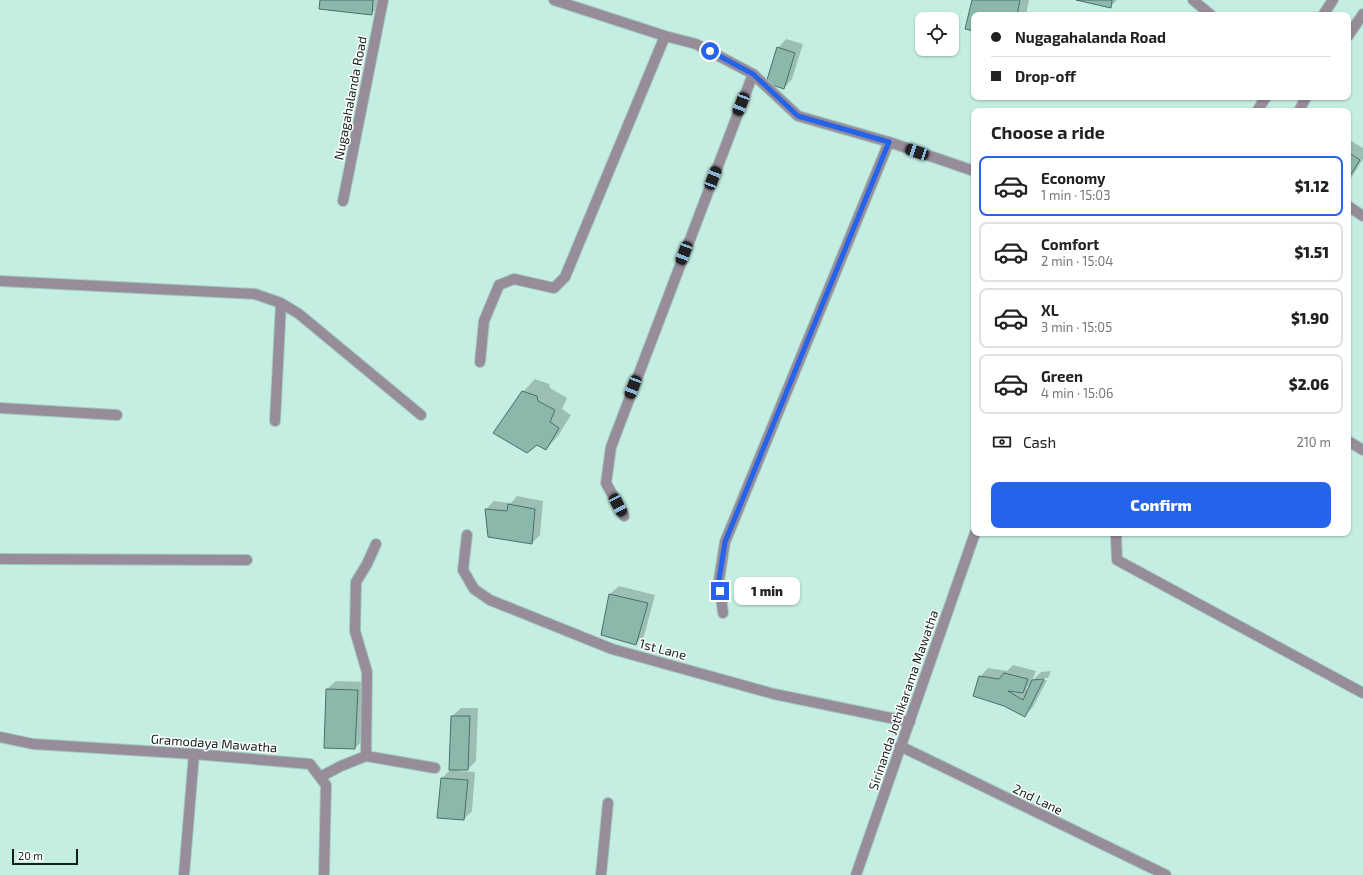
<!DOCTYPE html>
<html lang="en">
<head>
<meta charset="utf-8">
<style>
	body { margin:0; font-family:"Exo 2",sans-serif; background:#f6f6f6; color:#222; height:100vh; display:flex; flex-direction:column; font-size:15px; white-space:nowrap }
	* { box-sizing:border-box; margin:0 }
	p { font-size:13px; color:#767676 }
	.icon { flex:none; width:22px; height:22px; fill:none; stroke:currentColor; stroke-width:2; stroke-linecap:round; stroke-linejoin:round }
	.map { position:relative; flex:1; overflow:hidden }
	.drawer { position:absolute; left:971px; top:108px; width:380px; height:428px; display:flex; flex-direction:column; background:#fff; border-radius:8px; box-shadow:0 1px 3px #0004 }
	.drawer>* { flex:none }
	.guide { position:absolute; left:971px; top:12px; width:380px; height:88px; border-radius:8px; box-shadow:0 1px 3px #0004; display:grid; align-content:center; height:88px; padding:0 20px; background:#fff }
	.tools { position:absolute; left:915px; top:12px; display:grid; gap:8px }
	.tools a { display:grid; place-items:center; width:44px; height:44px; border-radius:8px; background:#fff; box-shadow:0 1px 3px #0004; font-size:20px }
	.scale { position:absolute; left:12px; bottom:10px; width:66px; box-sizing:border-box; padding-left:4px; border:2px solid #11201c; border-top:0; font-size:11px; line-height:14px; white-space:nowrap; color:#11201c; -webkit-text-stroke:3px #fff; paint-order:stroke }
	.end { position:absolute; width:18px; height:18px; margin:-9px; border:5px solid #2563eb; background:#fff; box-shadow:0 0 0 2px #fff }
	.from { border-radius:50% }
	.bubble { position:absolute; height:28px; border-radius:8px; background:#fff; box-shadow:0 1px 3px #0004; font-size:13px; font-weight:800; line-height:28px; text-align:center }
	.car { position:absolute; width:12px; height:24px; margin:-12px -6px; border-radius:5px; box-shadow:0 0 3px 1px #0007; background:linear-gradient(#222 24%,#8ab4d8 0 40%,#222 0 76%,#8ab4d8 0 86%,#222 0) }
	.guide b { display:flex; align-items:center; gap:14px; height:38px; font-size:15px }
	.guide b+b { border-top:1px solid #e0e0e0 }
	.guide i { width:10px; height:10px; background:#222 }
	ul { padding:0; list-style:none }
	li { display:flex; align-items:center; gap:12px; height:60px; margin:0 8px 6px; padding:0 12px; border:2px solid #e0e0e0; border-radius:8px }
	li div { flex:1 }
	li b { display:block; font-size:15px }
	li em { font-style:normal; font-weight:800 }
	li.current { border-color:#2563eb }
	li>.icon { width:36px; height:36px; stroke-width:1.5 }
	h2 { padding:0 20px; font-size:18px; line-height:48px }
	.pay { display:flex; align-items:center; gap:10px; height:44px; padding:0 20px; font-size:15px }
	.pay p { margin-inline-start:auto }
	.cta { display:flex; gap:8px; margin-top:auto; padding:8px 20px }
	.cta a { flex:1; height:46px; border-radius:8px; background:#2563eb; color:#fff; font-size:16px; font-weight:800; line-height:46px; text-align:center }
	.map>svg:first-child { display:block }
	.shadow { fill:#0003; fill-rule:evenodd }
	.building { fill:#8ab9ac; stroke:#4a7066 }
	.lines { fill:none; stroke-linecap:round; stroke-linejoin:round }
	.minor-casing { stroke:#a4c9be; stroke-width:12 }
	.minor { stroke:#978c9a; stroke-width:10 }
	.route { stroke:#2563eb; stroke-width:5 }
	.labels { text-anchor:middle; stroke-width:3; stroke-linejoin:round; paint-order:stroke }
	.street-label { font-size:13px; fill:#11201c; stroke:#fff }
</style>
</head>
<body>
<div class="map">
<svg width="1363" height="875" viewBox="0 0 1363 875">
	<rect width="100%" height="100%" fill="#c4eee2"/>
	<path class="shadow" d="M 321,0 L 380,0 L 380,6 L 371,14 Z
		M 973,0 L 1029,0 L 1026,15 L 974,15 L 974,30 Z
		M 1080,0 L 1117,0 L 1110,7 Z
		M 786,39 L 803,44 L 792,79 L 784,88 L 778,48 Z
		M 1348,139 L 1363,148 L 1363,159 L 1348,183 Z
		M 535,379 L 549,384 L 550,388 L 567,398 L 562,409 L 571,415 L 558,436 L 546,449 L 523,392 Z
		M 517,496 L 543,501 L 540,535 L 532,543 L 486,509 L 494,501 L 511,503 Z
		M 619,586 L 655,595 L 644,636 L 636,644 L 603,634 L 610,594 Z
		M 1013,665 L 1036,671 L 1032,681 L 1041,672 L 1051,671 L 1048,678 L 1036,679 L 1036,681 L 1047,680 L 1033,707 L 1025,716 L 980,677 L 988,668 L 1007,671 ZM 1031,684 L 1029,690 L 1026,688 Z
		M 336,681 L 365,682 L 363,740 L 355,748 L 325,747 L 327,689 Z
		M 461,708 L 478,708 L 476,761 L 468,769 L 460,769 L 460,771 L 475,772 L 472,811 L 464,819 L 442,778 L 450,770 L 452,716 Z"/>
	<path class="building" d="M 320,0 L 373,0 L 372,15 L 319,9 Z
		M 972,0 L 1020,0 L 1017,15 L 974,15 L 974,31 L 965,29 Z
		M 1076,0 L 1112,0 L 1111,8 Z
		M 777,47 L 795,53 L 784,89 L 766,83 Z
		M 1348,152 L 1360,160 L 1348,179 Z
		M 522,391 L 537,396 L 538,401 L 555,410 L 550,422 L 559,428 L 546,450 L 537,445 L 527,453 L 493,433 Z
		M 508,504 L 535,509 L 532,544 L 488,537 L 485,509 L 507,511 Z
		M 609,594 L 648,603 L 636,645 L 601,635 Z
		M 1004,673 L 1028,679 L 1023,693 L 1008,691 L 1023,700 L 1032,680 L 1044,679 L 1025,717 L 1004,706 L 973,696 L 979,676 L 999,679 Z
		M 326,689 L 358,690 L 355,749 L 324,748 Z
		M 451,716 L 470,716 L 468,770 L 449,770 Z
		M 441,778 L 468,780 L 464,820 L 437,818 Z"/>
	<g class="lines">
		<g class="minor-casing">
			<path id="minor" d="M 554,0 L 665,36 L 696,44 L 753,74 L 798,116 L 889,142 L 974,171
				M 1193,0 L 1211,15
				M 1323,15 L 1333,0
				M 1348,36 L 1363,14
				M 1257,111 L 1266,97
				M 1299,111 L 1306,97
				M 343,201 L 383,0
				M 1348,206 L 1363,216
				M 0,281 L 255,294 L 281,303 L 299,314 L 421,415
				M 480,362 L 484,321 L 499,285 L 514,279 L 554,288 L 565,277 L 665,36
				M 0,408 L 117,415
				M 275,421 L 281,303
				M 1348,441 L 1363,450
				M 624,516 L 606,483 L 611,447 L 753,74
				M 1118,533 L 1116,536 L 1117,560 L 1363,693
				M 467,535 L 463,570 L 474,589 L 490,600 L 612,649 L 774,694 L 910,722
				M 0,559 L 247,560
				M 723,613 L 719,580 L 725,542 L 889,142
				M 0,737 L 33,744 L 194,754 L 310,764 L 326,785 L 324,875
				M 900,746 L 1166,875
				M 366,756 L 367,672 L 355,631 L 356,582 L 367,564 L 376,544
				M 320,777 L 341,766 L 366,756 L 435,768
				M 184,875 L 194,754
				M 601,875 L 608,803
				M 856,875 L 975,533"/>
		</g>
		<use href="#minor" class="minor"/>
	</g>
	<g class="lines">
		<path class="route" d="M 710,51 L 753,74 L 798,116 L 889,142 L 725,542 L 719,580 L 720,591"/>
	</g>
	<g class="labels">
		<g class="street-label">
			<text transform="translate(350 98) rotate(-79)" y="5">Nugagahalanda Road</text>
			<text transform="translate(663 649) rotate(15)" y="5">1st Lane</text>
			<text transform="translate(903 700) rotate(-71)" y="5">Sirinanda Jothikarama Mawatha</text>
			<text transform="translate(214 743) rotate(4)" y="5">Gramodaya Mawatha</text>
			<text transform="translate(1038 799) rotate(26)" y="5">2nd Lane</text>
		</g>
	</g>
</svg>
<div class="tools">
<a><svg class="icon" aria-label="locate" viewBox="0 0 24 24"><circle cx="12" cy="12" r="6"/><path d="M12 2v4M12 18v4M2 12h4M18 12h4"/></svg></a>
</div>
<div class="scale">20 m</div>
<i class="end from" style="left:710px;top:51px"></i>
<i class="end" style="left:720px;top:591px"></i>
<div class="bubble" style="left:734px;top:577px;width:66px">1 min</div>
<i class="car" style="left:741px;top:104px;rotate:201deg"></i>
<i class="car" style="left:917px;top:152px;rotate:289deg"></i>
<i class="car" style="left:713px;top:178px;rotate:21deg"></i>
<i class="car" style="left:684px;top:253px;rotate:201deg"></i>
<i class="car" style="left:633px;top:387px;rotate:201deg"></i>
<i class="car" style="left:618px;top:505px;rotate:153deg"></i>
<div class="guide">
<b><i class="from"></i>Nugagahalanda Road</b>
<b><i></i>Drop-off</b>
</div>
<section class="drawer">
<h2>Choose a ride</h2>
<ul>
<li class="current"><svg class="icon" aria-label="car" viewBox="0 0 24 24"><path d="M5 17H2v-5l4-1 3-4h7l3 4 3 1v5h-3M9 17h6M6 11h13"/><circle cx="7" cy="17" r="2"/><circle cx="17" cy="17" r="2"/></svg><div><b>Economy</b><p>1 min · 15:03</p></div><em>$1.12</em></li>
<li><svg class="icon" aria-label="car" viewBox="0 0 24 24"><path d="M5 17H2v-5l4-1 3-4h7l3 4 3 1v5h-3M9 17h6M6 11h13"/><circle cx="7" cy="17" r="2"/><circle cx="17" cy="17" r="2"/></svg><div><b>Comfort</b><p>2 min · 15:04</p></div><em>$1.51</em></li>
<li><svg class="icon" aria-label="car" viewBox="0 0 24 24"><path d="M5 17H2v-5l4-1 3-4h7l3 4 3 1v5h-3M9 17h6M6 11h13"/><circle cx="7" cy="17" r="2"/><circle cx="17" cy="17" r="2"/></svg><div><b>XL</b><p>3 min · 15:05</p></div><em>$1.90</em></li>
<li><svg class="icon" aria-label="car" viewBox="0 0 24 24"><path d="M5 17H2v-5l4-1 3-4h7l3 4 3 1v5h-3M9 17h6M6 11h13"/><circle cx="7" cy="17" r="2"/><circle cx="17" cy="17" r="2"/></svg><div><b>Green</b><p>4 min · 15:06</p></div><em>$2.06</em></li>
</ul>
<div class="pay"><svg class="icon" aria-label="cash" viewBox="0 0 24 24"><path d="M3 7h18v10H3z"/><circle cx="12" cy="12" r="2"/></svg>Cash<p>210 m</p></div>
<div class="cta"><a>Confirm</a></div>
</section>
</div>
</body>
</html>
